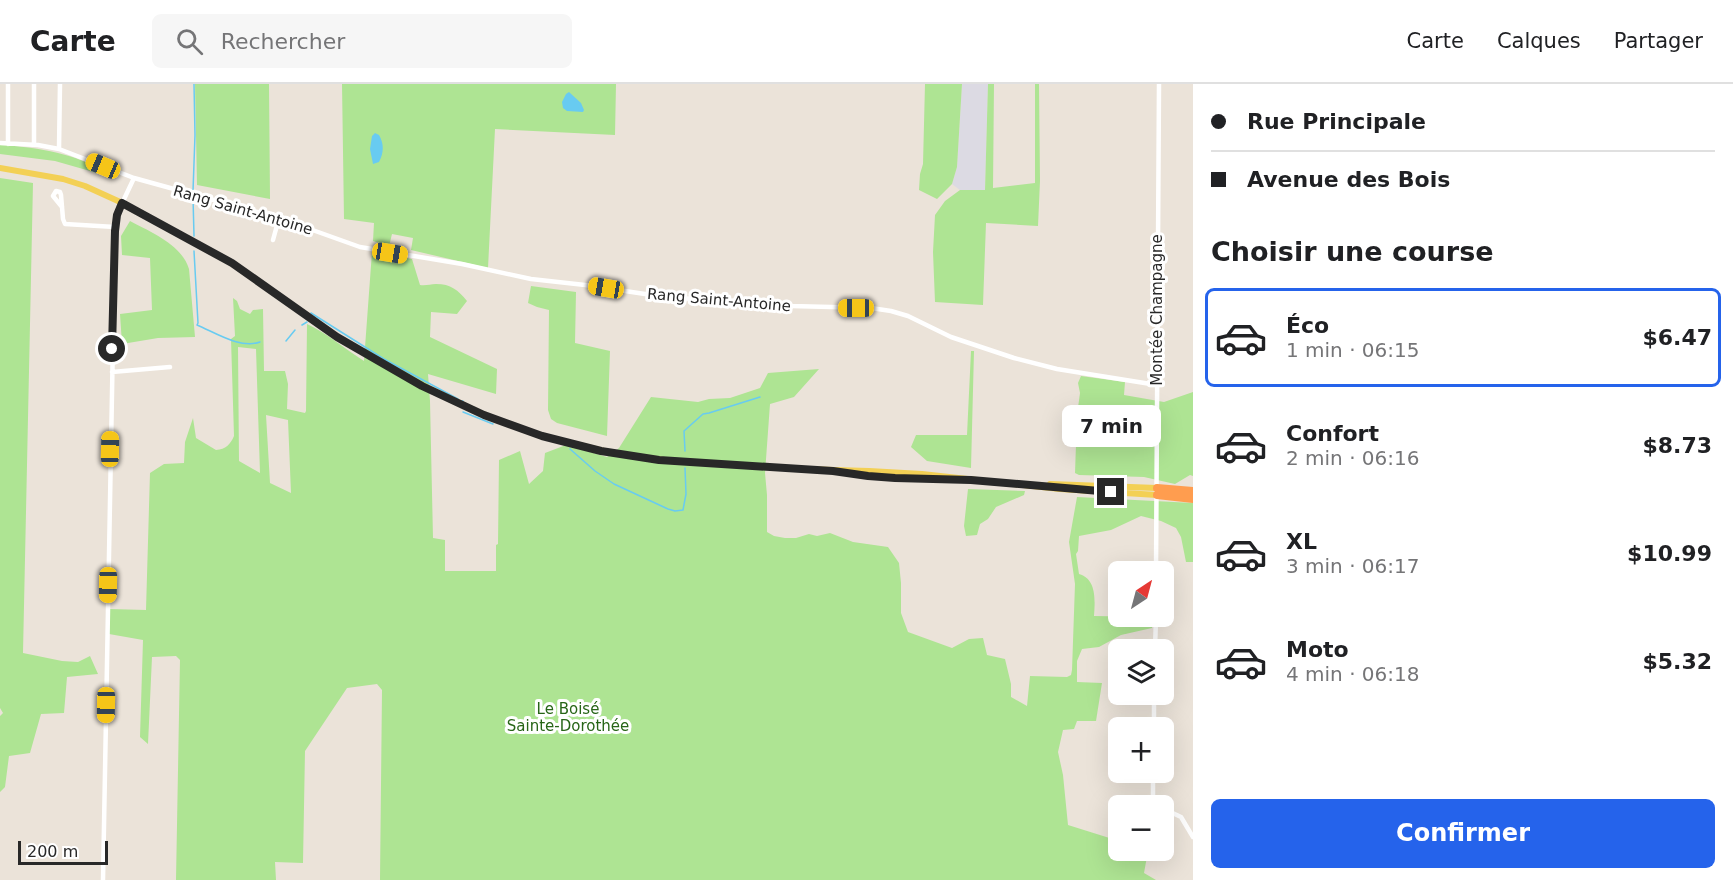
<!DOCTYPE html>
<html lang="fr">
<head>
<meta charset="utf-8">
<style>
	body { margin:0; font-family:"DejaVu Sans",sans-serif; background:#f6f6f6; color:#202124; height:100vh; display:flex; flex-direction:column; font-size:22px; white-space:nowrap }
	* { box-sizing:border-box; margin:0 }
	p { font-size:20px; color:#757577 }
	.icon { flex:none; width:33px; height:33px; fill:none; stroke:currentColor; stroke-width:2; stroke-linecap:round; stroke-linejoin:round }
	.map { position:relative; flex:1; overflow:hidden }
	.drawer { display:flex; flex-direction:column; background:#fff; width:540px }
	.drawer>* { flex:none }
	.hud { display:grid; align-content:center; height:132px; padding:0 18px; background:#fff }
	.needle { width:39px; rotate:36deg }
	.tools { position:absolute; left:1108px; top:477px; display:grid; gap:12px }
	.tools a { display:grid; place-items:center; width:66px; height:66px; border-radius:9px; background:#fff; box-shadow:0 6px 24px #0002; font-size:30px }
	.scale { position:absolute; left:18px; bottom:15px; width:90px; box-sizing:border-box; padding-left:6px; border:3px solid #282828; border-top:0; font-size:16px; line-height:21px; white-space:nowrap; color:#282828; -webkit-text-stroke:4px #fff; paint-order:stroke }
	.end { position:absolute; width:27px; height:27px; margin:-14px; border:8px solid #282828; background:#fff; box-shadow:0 0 0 3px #fff }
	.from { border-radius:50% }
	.bubble { position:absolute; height:42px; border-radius:9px; background:#fff; box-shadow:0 6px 24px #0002; font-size:20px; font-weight:600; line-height:42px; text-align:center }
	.car { position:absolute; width:18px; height:36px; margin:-18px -9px; border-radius:8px; box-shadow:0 0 4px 2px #0007; background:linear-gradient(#f5c518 24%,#345 0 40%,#f5c518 0 76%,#345 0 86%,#f5c518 0) }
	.hud b { display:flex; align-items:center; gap:21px; height:57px; font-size:22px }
	.hud b+b { border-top:2px solid #e0e0e0 }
	.hud i { width:15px; height:15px; background:#202124 }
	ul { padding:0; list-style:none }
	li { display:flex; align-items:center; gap:18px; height:99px; margin:0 12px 9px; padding:0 6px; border:3px solid transparent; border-radius:9px }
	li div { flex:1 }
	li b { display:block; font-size:22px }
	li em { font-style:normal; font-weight:600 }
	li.active { border-color:#2563eb }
	li>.icon { width:54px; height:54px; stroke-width:1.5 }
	h2 { padding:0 18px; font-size:27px; line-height:72px }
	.button { display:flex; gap:12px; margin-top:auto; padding:12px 18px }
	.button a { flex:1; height:69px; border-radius:9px; background:#2563eb; color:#fff; font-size:24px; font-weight:600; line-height:69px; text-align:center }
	header { display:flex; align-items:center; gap:36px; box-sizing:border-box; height:84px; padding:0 30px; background:#fff; border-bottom:2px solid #e0e0e0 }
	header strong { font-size:28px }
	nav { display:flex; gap:33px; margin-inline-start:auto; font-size:21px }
	.search { width:420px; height:54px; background:#f6f6f6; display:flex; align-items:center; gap:15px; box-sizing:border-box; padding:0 21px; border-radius:9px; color:#757577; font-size:22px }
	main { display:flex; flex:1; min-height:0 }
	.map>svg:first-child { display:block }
	.industrial { fill:#dcdae3 }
	.green { fill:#aee493; fill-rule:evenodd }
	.water { fill:#68cbf1 }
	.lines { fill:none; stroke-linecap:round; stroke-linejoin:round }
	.stream { stroke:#68cbf1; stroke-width:1.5 }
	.minor { stroke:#fff; stroke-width:4.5 }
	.major { stroke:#f3d055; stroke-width:6 }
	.highway { stroke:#ff9d4f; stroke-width:8 }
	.route { stroke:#282828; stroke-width:8 }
	.labels { text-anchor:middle; stroke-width:6; stroke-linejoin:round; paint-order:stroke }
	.street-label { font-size:15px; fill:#282828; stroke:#fff }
	.park-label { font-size:15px; fill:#276517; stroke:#fff }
</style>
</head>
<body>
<header>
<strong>Carte</strong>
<div class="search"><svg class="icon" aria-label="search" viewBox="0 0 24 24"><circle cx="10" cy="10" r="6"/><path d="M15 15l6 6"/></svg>Rechercher</div>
<nav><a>Carte</a><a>Calques</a><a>Partager</a></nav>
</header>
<main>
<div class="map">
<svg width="1193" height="796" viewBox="0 0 1193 796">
	<rect width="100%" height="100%" fill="#ebe3d9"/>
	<path class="industrial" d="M 962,0 L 988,0 L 985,106 L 960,106 L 952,100 L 957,83 Z"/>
	<path class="green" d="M 195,0 L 269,0 L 270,115 L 197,101 Z
		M 342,0 L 616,0 L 615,51 L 495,45 L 488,184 L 411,166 L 413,154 L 392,150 L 389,162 L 373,157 L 374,139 L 344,135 Z
		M 925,0 L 962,0 L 957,83 L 952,100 L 937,115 L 919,106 L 920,90 L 923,80 Z
		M 988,0 L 994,0 L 993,104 L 1035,99 L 1035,0 L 1039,0 L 1040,97 L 1038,142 L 986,139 L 983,221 L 935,218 L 933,168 L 935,131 L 945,117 L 960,106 L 985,106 Z
		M 0,61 C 28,62 74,69 97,84 L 97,89 L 55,77 L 0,70 Z
		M 0,94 L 33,99 L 23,569 L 62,577 L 78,578 L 90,572 L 98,590 L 67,593 L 64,629 L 41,630 L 30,669 L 9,672 L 5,703 L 0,708 L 0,632 L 3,629 L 0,624 Z
		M 130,137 C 151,148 182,161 189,185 L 195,253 L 158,254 L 122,260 L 120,230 L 152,226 L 150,174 L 122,171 L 121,152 Z
		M 372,168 L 412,175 L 420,201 C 426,202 430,200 436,200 C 451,200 458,206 467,217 L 457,230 L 431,228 L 430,253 L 497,285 L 496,310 L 428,290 L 430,317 L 433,454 L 445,456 L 445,487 L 496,487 L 496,461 L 498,460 L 499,376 L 520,367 L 529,400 L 543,387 L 545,369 L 566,361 L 607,373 L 619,364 L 651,313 L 698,318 L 709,315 L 730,314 L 760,304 L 768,289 L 819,285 L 794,313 L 770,320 L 765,389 L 767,411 L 767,448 L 774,452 L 785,454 L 796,454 L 809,450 L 817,452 L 830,449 L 853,458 L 888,463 L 899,479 L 901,499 L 901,529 L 908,548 L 952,564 L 969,555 L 983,554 L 987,571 L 1005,575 L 1011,600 L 1011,613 L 1027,622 L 1030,592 L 1067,593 L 1071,591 L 1072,586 L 1075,500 L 1069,458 L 1077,413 L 1193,419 L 1193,478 L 1186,478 L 1181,453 L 1176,444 L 1161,437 L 1141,432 L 1111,446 L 1079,452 L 1078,467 L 1076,470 L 1079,490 C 1097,495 1095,517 1094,532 L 1152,533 L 1152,544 L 1121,551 L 1099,563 L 1082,565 L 1077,577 L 1077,598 L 1102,599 L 1096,637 L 1077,637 L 1074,645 L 1063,646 L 1058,668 L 1063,691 L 1068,741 L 1119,757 L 1119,766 L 1148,767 L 1144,789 L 1156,796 L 380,796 L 382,606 L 377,600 L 347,604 L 305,667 L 303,779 L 275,778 L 276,796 L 176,796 L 180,576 L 176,572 L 152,573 L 148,660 L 140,653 L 143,556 L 109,550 L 110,525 L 146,526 L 150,389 L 164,380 L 184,379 L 185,358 L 193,334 L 196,354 L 216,366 C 226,365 230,361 234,352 L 231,255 L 235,252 L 233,214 L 237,217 L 240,225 L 250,230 L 253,226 L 263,225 L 264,287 L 285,287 L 288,300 L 287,325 L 305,329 L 306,327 L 307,240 C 327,249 345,265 364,277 ZM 238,263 L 256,265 L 260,389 L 239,377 ZM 266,331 L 288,336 L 291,409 L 270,399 Z
		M 531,202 L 576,208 L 575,259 L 610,267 L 607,352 L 557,339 L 551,335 L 548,326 L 549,226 L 537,223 L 528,219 Z
		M 971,267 L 974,267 L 971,384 L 927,377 L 911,363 L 916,351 L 967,351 Z
		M 1081,292 L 1125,298 L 1124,311 L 1164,318 L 1193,308 L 1193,392 L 1190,391 L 1175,400 L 1144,393 L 1079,391 L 1075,389 L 1077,331 L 1080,309 L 1078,299 Z
		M 968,405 L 1025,407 L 1024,411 L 996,423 L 988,435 L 980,440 L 977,451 L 966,452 L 964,442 Z"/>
	<path class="water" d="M 569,8 L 581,19 L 584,26 L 583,28 L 567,27 L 563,24 L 562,18 L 566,10 Z
		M 375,49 L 379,51 C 384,60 384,68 379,78 L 373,80 L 370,65 L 372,52 Z"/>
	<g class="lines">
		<path class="stream" d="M 193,107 L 195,51 L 194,0
			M 193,113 L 194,152
			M 194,167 L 198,239 L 197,241 C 216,249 240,265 260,258
			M 311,229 L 384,275 L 458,315
			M 302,241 L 307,238
			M 286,257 L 295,246
			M 462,317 L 463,317
			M 463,328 L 493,340
			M 570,365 L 595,387 L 614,400 L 668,425 L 675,427 L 683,426 L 686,410 L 685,384
			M 685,367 L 684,347 L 703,330 L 709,329 L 760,313"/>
		<path class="minor" d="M 8,0 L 8,60
			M 34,0 L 34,60
			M 0,59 L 38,61 L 59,65 L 134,94 L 279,134 L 360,163 L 462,180 L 531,195 L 585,201 L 665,213 L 791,222 L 871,224 L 891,227 L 908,232 L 951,253 L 1014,274 L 1057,285 L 1157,301
			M 59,65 L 60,0
			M 56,107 L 60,108 L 61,111 L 63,135 L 65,140 L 115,143
			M 56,107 L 53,112 L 62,123
			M 273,156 L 279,134
			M 112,288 L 170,283
			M 1156,488 L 1159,0
			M 1155,566 L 1156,532
			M 1154,644 L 1154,610
			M 1153,688 L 1153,712 L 1157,722
			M 1164,725 L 1181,733 L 1193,753
			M 103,796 L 115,147 L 117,130 L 134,94"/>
		<path class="major" d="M 0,84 L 63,95 L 85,102 L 118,117 L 232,179 L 337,253 L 422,301 L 484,331 L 542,352 L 612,369 L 671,377 L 801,385 L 869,387 L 922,390 L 1060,405 L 1157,411
			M 854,390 L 895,394 L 940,395
			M 1050,400 L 1157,404"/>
		<path class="highway" d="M 1157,404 L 1193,407
			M 1157,411 L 1193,415"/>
	</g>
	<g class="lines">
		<path class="route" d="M 112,265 L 115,147 L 117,131 L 122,119 L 232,179 L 337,253 L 422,302 L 484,331 L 542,352 L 601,367 L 659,376 L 833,387 L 868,392 L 895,394 L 971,396 L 1111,408"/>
	</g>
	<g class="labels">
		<g class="street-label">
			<text transform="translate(243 126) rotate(16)" y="5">Rang Saint-Antoine</text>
			<text transform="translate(719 216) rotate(5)" y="5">Rang Saint-Antoine</text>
			<text transform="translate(1157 226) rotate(-90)" y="5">Montée Champagne</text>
		</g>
		<g class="park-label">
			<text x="568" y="630">Le Boisé<tspan x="568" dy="17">Sainte-Dorothée</tspan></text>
		</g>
	</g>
</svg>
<div class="tools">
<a><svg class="needle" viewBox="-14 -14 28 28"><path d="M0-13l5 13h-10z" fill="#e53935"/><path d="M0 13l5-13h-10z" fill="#757577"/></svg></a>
<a><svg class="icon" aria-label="layers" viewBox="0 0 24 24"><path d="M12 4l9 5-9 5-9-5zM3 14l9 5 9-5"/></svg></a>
<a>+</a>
<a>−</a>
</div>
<div class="scale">200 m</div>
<i class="end from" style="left:112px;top:265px"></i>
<i class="end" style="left:1111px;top:408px"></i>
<div class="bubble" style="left:1062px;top:321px;width:99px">7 min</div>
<i class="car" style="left:103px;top:82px;rotate:293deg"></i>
<i class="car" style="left:390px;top:169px;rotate:99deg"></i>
<i class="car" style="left:606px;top:204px;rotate:280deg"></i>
<i class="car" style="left:856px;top:224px;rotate:270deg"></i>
<i class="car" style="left:110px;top:365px;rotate:1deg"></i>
<i class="car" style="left:108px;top:501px;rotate:181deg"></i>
<i class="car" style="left:106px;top:621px;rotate:181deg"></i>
</div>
<section class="drawer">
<div class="hud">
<b><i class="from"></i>Rue Principale</b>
<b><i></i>Avenue des Bois</b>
</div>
<h2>Choisir une course</h2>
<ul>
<li class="active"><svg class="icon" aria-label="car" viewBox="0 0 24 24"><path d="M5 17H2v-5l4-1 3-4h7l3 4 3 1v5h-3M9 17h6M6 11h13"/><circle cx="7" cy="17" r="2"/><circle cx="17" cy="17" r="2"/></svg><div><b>Éco</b><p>1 min · 06:15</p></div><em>$6.47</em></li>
<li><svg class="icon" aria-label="car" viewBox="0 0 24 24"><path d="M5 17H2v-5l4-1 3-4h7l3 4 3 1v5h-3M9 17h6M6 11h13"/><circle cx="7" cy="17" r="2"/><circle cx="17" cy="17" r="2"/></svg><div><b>Confort</b><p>2 min · 06:16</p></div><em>$8.73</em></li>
<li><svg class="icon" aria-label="car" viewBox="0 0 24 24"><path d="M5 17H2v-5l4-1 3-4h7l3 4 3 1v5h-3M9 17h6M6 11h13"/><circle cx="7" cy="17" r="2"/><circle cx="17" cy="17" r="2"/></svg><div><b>XL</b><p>3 min · 06:17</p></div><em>$10.99</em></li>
<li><svg class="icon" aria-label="car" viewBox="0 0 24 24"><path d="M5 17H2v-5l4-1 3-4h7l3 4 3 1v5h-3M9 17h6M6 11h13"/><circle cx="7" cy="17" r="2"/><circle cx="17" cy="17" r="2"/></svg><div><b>Moto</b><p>4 min · 06:18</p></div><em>$5.32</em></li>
</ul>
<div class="button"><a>Confirmer</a></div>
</section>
</main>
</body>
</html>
